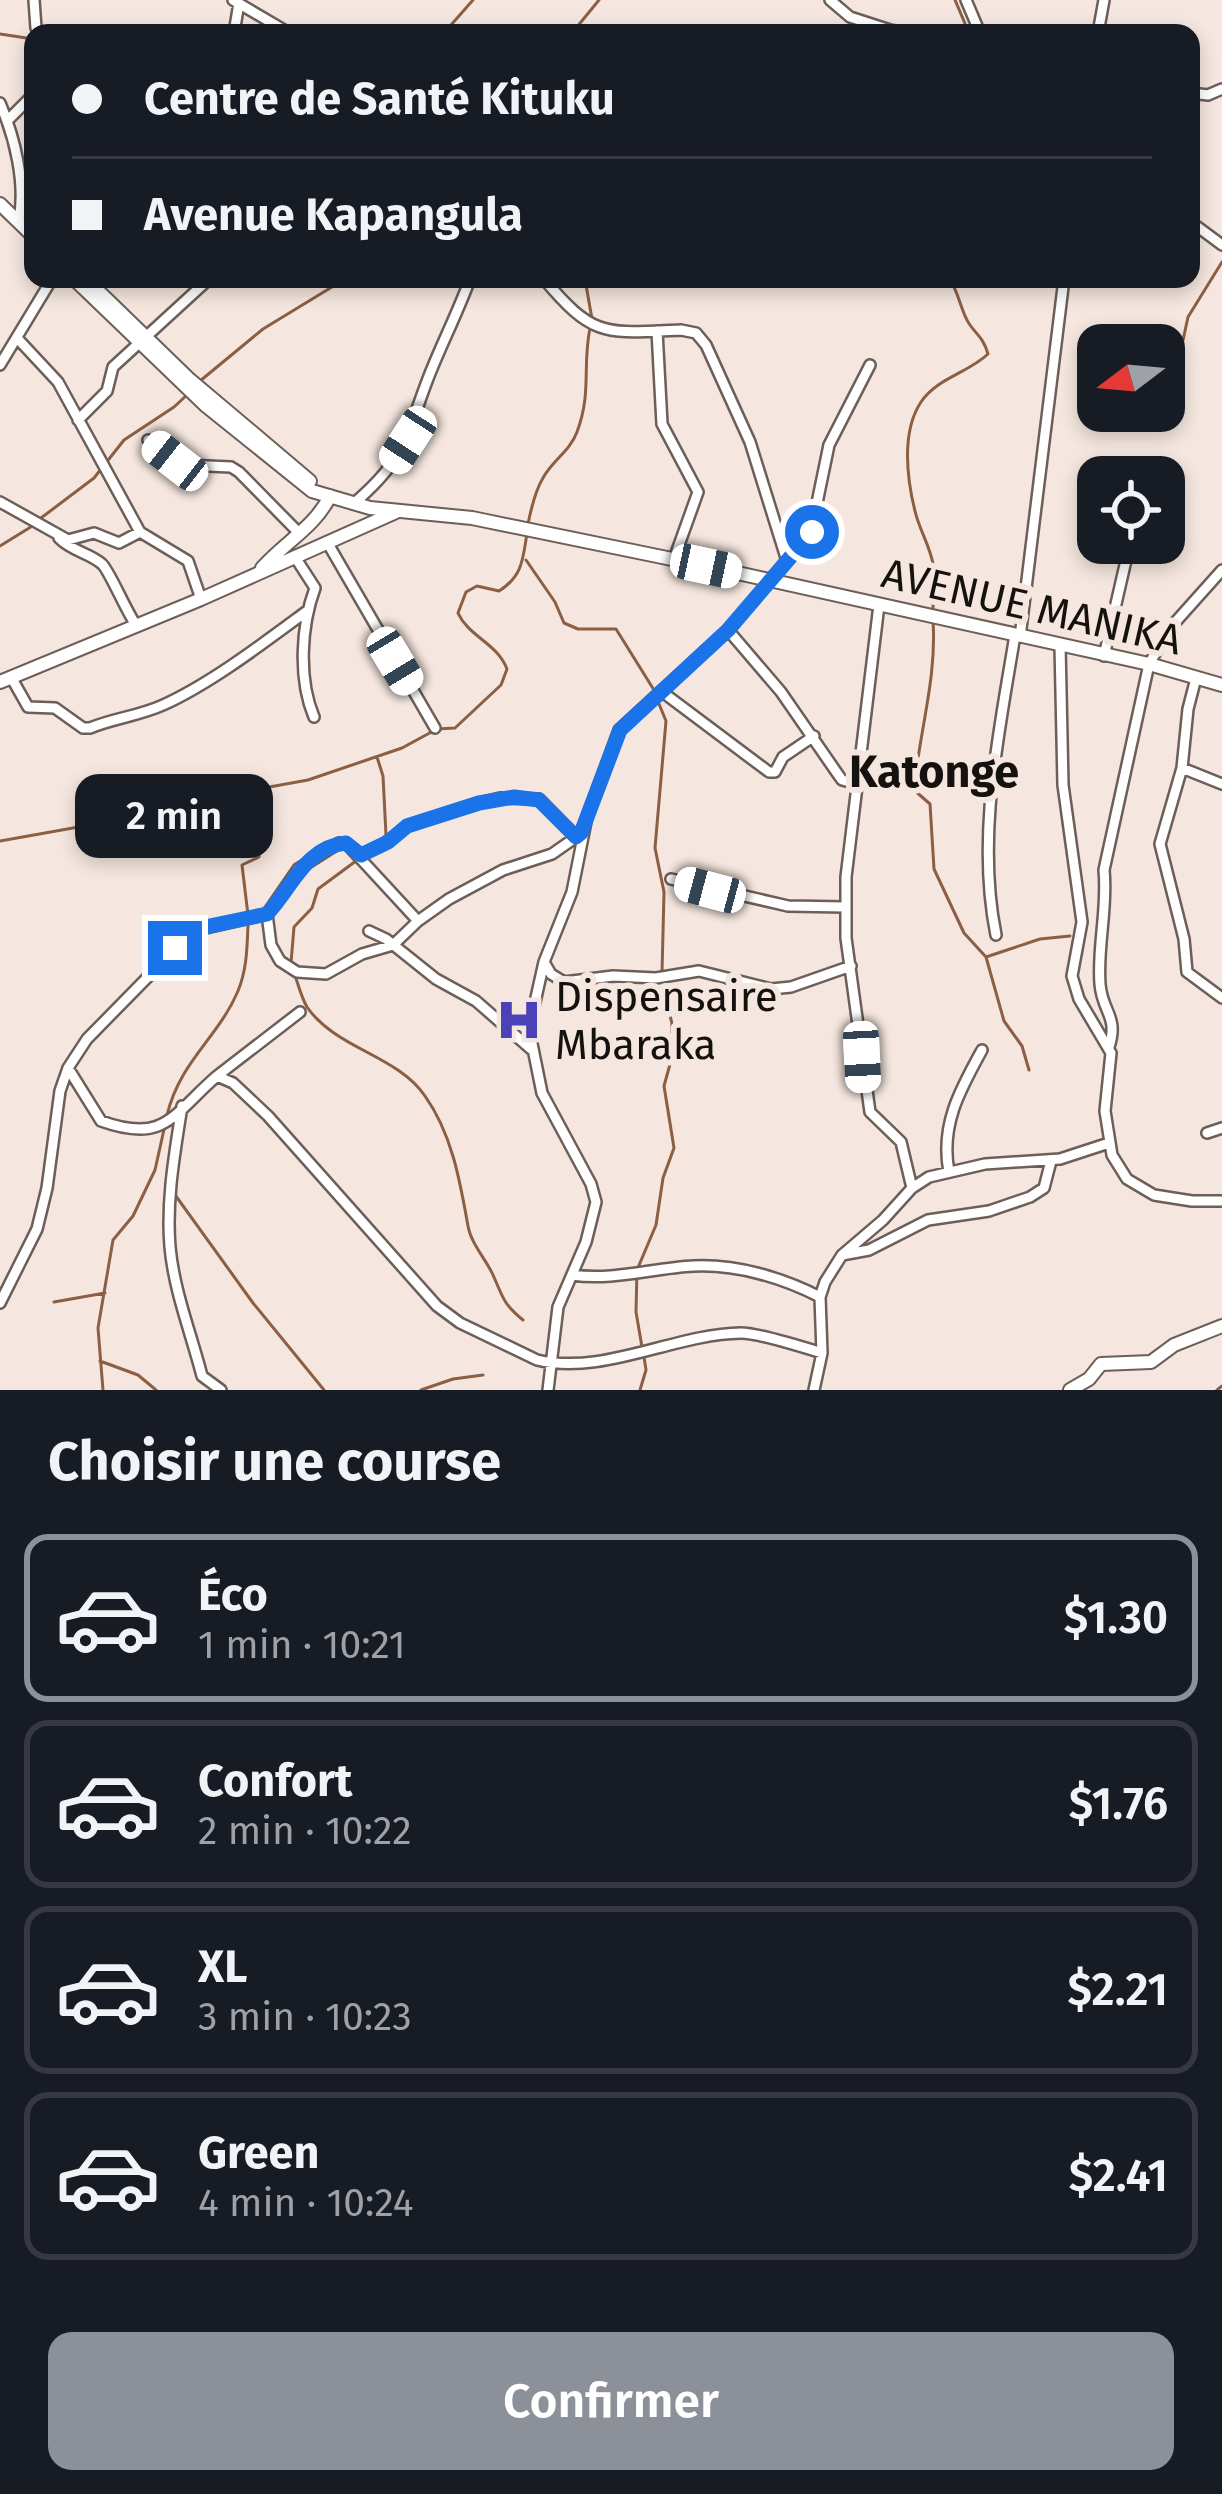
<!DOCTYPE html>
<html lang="fr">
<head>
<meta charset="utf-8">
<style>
	body { margin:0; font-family:"Fira Sans",sans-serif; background:#242831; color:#f1f3f6; height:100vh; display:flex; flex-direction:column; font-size:45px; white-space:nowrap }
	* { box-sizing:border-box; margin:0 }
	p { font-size:39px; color:#9ea1a6 }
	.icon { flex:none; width:66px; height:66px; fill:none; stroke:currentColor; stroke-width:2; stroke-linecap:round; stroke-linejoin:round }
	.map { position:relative; height:1390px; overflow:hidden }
	.side { display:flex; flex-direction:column; background:#171b24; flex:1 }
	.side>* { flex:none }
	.guide { position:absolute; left:24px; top:24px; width:1176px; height:264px; border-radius:24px; box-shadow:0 6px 18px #0003; display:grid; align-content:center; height:264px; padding:0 48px; background:#171b24 }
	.needle { width:78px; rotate:254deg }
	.tools { position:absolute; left:1077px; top:324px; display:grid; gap:24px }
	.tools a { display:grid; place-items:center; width:108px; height:108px; border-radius:24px; background:#171b24; box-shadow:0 6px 18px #0003; font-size:60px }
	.end { position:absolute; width:54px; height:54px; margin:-27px; border:15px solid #1a73e8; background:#fff; box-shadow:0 0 0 6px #fff }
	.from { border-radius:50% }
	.bubble { position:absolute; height:84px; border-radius:24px; background:#171b24; box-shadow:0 6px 18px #0003; font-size:39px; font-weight:600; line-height:84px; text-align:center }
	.car { position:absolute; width:36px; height:72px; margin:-36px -18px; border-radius:15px; box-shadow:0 0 9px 3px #0007; background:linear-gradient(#fff 24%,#345 0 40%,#fff 0 76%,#345 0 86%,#fff 0) }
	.guide b { display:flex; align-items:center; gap:42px; height:114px; font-size:45px }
	.guide b+b { border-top:3px solid #363941 }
	.guide i { width:30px; height:30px; background:#f1f3f6 }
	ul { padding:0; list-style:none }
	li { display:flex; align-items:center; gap:36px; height:168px; margin:0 24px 18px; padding:0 24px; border:6px solid #363941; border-radius:24px }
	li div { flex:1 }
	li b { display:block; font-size:45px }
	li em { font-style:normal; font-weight:600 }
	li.active { border-color:#8c9099 }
	li>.icon { width:108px; height:108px; stroke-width:1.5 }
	h2 { padding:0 48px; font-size:54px; line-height:144px }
	.action { display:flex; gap:24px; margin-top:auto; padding:24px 48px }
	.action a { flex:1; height:138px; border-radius:24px; background:#8c9099; color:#fff; font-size:48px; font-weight:600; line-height:138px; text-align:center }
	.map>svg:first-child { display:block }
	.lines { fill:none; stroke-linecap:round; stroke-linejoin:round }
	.stream { stroke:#8c5e43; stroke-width:3 }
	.street-casing { stroke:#6b5f58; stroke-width:14 }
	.secondary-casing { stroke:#6b5f58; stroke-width:16 }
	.street { stroke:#fff; stroke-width:9 }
	.secondary { stroke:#fff; stroke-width:12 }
	.route { stroke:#1a73e8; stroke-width:15 }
	.labels { text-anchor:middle; stroke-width:12; stroke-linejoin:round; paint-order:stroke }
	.street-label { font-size:42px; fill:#15110e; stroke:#f5e7df }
	.poi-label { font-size:42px; fill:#15110e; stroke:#f5e7df; text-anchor:start }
	.neighbourhood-label { font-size:45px; font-weight:bold; fill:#15110e; stroke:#f5e7df }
</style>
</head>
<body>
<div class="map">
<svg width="1222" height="1390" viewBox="0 0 1222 1390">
	<rect width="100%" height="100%" fill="#f5e7df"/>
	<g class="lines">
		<path class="stream" d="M 955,0 L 969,33
			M 444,33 L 473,0
			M 572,33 L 599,0
			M 0,34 L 33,39
			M 585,279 L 592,319
			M 200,381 L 263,329 L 345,279
			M 1174,382 L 1188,317 L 1222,262
			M 41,518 L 94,478 L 124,440 L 174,407 L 188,394
			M 528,524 C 531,509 535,491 543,478 C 552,461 570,451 577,432 C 592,392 582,367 590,328
			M 0,546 L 34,525
			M 526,560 L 555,602 L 564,623 L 578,629 L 616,629 L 654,690
			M 933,611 C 933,596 936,579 933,564 C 930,546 919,529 915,511 C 907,479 901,432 921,402 C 937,378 968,373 988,354 C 983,335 972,332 966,318 C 960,305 958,293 950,279
			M 933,621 C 937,678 919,733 914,790 L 930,804 L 934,869 L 964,933 L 986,957 L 1004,1021 L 1022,1046 L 1029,1070
			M 657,699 L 666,721 L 655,848 L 664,892 L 662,973
			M 377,757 L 383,776 L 386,835 L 381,840
			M 0,841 L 129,818 L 156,782 L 253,790 L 308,780 L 402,748 L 437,729 L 455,728 L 501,685 L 507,669 C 497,643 469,637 458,613 L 466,592 L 477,586 L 499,591 C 523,576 523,558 527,533
			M 248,915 L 242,865 L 259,857 L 259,848 L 251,844 L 258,824 L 253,793
			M 986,957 L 1040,939 L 1070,936
			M 291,963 L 294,927 L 312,908 L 318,889 L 360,858
			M 294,973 C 298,983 301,997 307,1007 C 336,1049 397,1055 425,1096 C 452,1134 460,1181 468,1226 C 471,1244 486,1259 493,1275 C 503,1297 503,1304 523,1320
			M 167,1115 C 180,1061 218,1038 238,991 C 247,969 247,948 248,925
			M 173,1192 L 253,1303 L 324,1390
			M 54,1302 L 105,1293
			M 642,1347 L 636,1312 L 637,1270 L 656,1225 L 663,1178 L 674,1148 L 664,1086 L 672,1057 L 672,1024 L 663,983
			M 100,1361 L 138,1375 L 156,1390
			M 103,1390 L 98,1328 L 113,1240 L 133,1216 L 155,1170 L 165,1125
			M 421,1390 L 453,1379 L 483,1375
			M 640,1390 L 646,1370 L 644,1357
			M 1217,1390 L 1222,1386"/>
		<g class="street-casing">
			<path id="street" d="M 34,0 L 36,28
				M 233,0 L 289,33
				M 830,0 L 850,17 L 890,30
				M 966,0 L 980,33
				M 889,30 L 908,33
				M 234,33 L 239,3
				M 1098,33 L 1104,0
				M 1191,93 L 1208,95 L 1222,89
				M 0,103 C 15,138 26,183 19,220
				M 7,121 L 33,95
				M 1191,222 L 1222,245
				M 24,227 L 33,218
				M 544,279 C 594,339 606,333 681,330 L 696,333 L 706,345 L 750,442 L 787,561
				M 657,331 L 662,424 L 698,492 L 674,559
				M 17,338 L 58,382 L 140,532 L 188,561 L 201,599
				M 0,365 L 52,279
				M 78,420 L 107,391 L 113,367 L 209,279
				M 148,440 L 185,465 L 231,467 L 239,472 L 299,533
				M 0,502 L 68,540 L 94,533 L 119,543 L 140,532
				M 353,504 C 407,458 405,438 429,376 C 442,343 458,312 470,279
				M 59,538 C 71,551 90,553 102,564 C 109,570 126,611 136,625
				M 327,542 L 435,728
				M 295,557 L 315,588 C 301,626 298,679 314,717
				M 879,605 L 846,877 L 846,938 L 870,1112 L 901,1142 L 912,1188
				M 728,630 L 781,692 L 837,773 L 842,780 L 858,784
				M 1020,637 L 1064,279
				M 1060,645 L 1063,785 L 1082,922 L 1072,976 L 1079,999 L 1111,1053 L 1105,1111 L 1112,1155 L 1127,1179 L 1154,1195 L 1192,1201 L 1222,1201
				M 1104,656 L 1130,543
				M 11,677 L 28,707 L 55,708 L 83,728 L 90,728 C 114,718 139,716 163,705 C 210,684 265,642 307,611
				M 1196,678 L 1188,709 L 1182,768 L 1160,844 L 1184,939 L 1187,972 L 1222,998
				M 661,691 L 769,772 L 775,772 L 783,757 L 814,736
				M 1182,768 L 1222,784
				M 360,855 L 388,842 L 407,826 L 479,803 L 500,798 L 539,799 L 576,837
				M 671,879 L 788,906 L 845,907
				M 267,914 L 271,945 L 280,961 L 297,972 L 326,974 L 362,954 L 393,945 L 418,921 L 449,899 L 503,870 L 552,854 L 582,833
				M 369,931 L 386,939 L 436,979 L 476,1001 L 531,1049
				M 996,935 C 976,836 999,734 1015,635
				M 544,962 L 551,974 L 564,982 L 613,976 L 656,978 L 699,971 L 771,989 L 791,987 L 851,966
				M 1109,1047 C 1119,1016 1102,1012 1100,984 C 1097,946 1108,909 1104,870 L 1149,664 L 1171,627 L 1222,570
				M 68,1068 L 101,1121 C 165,1144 172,1115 217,1076 L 233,1083 L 268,1116 L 437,1306 L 460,1323 L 537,1360 C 603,1376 674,1334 741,1333 C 756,1333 806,1348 822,1353
				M 217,1076 L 300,1012
				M 182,1106 C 175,1152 166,1199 170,1247 C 174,1291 191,1333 202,1376 L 221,1390
				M 1207,1133 L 1222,1128
				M 949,1172 C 940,1125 960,1090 982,1050
				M 842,1255 L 869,1250 L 928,1220 L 989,1211 L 1030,1197 L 1044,1188 L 1051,1161
				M 572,1275 C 614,1281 652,1268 694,1266 C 737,1264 783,1278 820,1297
				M 0,1303 L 37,1229 L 47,1188 L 60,1091 L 68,1068 L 87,1039 L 193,931 L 267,914 L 298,869 L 339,843 L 346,843 L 418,921
				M 548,1390 L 558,1307 L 586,1242 L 596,1202 L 591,1184 L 542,1093 L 529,1029 L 544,962 L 572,892 L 587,817 L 619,730 L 728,630 L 811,532 L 829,445 L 870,365
				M 814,1390 L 822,1353 L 820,1297 L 825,1282 L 842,1255 L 883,1220 L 912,1188 L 929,1177 L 985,1164 L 1060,1159 L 1109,1143"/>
		</g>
		<g class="secondary-casing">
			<path id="secondary" d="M 0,204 L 33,236
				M 74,279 L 205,405 L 312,491 L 370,508 L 472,518 L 706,566 L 1149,664 L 1222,685
				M 86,279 L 188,378 L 310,481
				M 262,568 C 285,542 315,527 330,496
				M 0,682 L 201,599 L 396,512
				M 1070,1390 L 1089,1379 L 1101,1364 L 1151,1362 L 1174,1345 L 1222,1326"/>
		</g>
		<use href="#street" class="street"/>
		<use href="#secondary" class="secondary"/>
	</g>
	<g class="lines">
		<path class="route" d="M 175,948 L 200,928 L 267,914 C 292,888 305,847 346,843 L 361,855 L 388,842 L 407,826 L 479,803 L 514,797 L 539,800 L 576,837 L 581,833 L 620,730 L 728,630 L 812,532"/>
	</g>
	<defs>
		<g id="hospital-bare" transform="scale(3.6)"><path d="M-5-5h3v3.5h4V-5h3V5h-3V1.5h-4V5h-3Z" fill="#4b41b8" stroke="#f5e7df" stroke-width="2.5" paint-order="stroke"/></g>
	</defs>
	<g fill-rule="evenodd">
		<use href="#hospital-bare" x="519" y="1020"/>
	</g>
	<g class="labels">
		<g class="street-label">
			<text transform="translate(1032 606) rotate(13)" y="15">AVENUE MANIKA</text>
		</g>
		<g class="poi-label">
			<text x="555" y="1011">Dispensaire<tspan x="555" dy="48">Mbaraka</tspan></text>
		</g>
		<g class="neighbourhood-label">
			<text x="934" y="787">Katonge</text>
		</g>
	</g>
</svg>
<div class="tools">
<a><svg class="needle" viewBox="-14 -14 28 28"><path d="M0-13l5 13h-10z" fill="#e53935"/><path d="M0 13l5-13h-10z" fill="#9ea1a6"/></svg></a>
<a><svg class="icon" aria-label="locate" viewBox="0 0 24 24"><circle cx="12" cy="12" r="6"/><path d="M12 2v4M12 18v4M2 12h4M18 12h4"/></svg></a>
</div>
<i class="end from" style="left:812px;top:532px"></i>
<i class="end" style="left:175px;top:948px"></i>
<div class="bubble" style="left:75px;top:774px;width:198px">2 min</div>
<i class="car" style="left:408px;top:440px;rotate:213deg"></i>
<i class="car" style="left:175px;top:461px;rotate:308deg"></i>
<i class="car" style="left:706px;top:566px;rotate:102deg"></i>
<i class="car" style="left:395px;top:661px;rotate:149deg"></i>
<i class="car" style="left:710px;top:890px;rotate:285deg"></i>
<i class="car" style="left:862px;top:1057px;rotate:177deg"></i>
<div class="guide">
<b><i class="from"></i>Centre de Santé Kituku</b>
<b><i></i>Avenue Kapangula</b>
</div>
</div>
<section class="side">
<h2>Choisir une course</h2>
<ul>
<li class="active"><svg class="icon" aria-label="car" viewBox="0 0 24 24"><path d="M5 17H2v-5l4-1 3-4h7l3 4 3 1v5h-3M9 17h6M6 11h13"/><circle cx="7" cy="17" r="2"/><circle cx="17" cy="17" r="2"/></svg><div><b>Éco</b><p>1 min · 10:21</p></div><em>$1.30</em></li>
<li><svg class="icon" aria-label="car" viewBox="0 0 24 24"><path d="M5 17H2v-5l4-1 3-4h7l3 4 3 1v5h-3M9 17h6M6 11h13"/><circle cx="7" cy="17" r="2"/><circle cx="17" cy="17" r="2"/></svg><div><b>Confort</b><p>2 min · 10:22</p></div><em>$1.76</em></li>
<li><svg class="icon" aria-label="car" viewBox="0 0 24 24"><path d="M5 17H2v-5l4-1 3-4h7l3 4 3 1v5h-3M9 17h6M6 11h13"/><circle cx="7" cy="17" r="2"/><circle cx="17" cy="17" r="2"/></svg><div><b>XL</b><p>3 min · 10:23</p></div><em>$2.21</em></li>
<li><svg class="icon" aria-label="car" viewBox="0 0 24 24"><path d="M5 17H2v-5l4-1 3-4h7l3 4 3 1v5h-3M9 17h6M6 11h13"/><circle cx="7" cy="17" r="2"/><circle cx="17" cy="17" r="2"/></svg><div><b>Green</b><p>4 min · 10:24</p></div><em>$2.41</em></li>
</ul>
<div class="action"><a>Confirmer</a></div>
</section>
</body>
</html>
